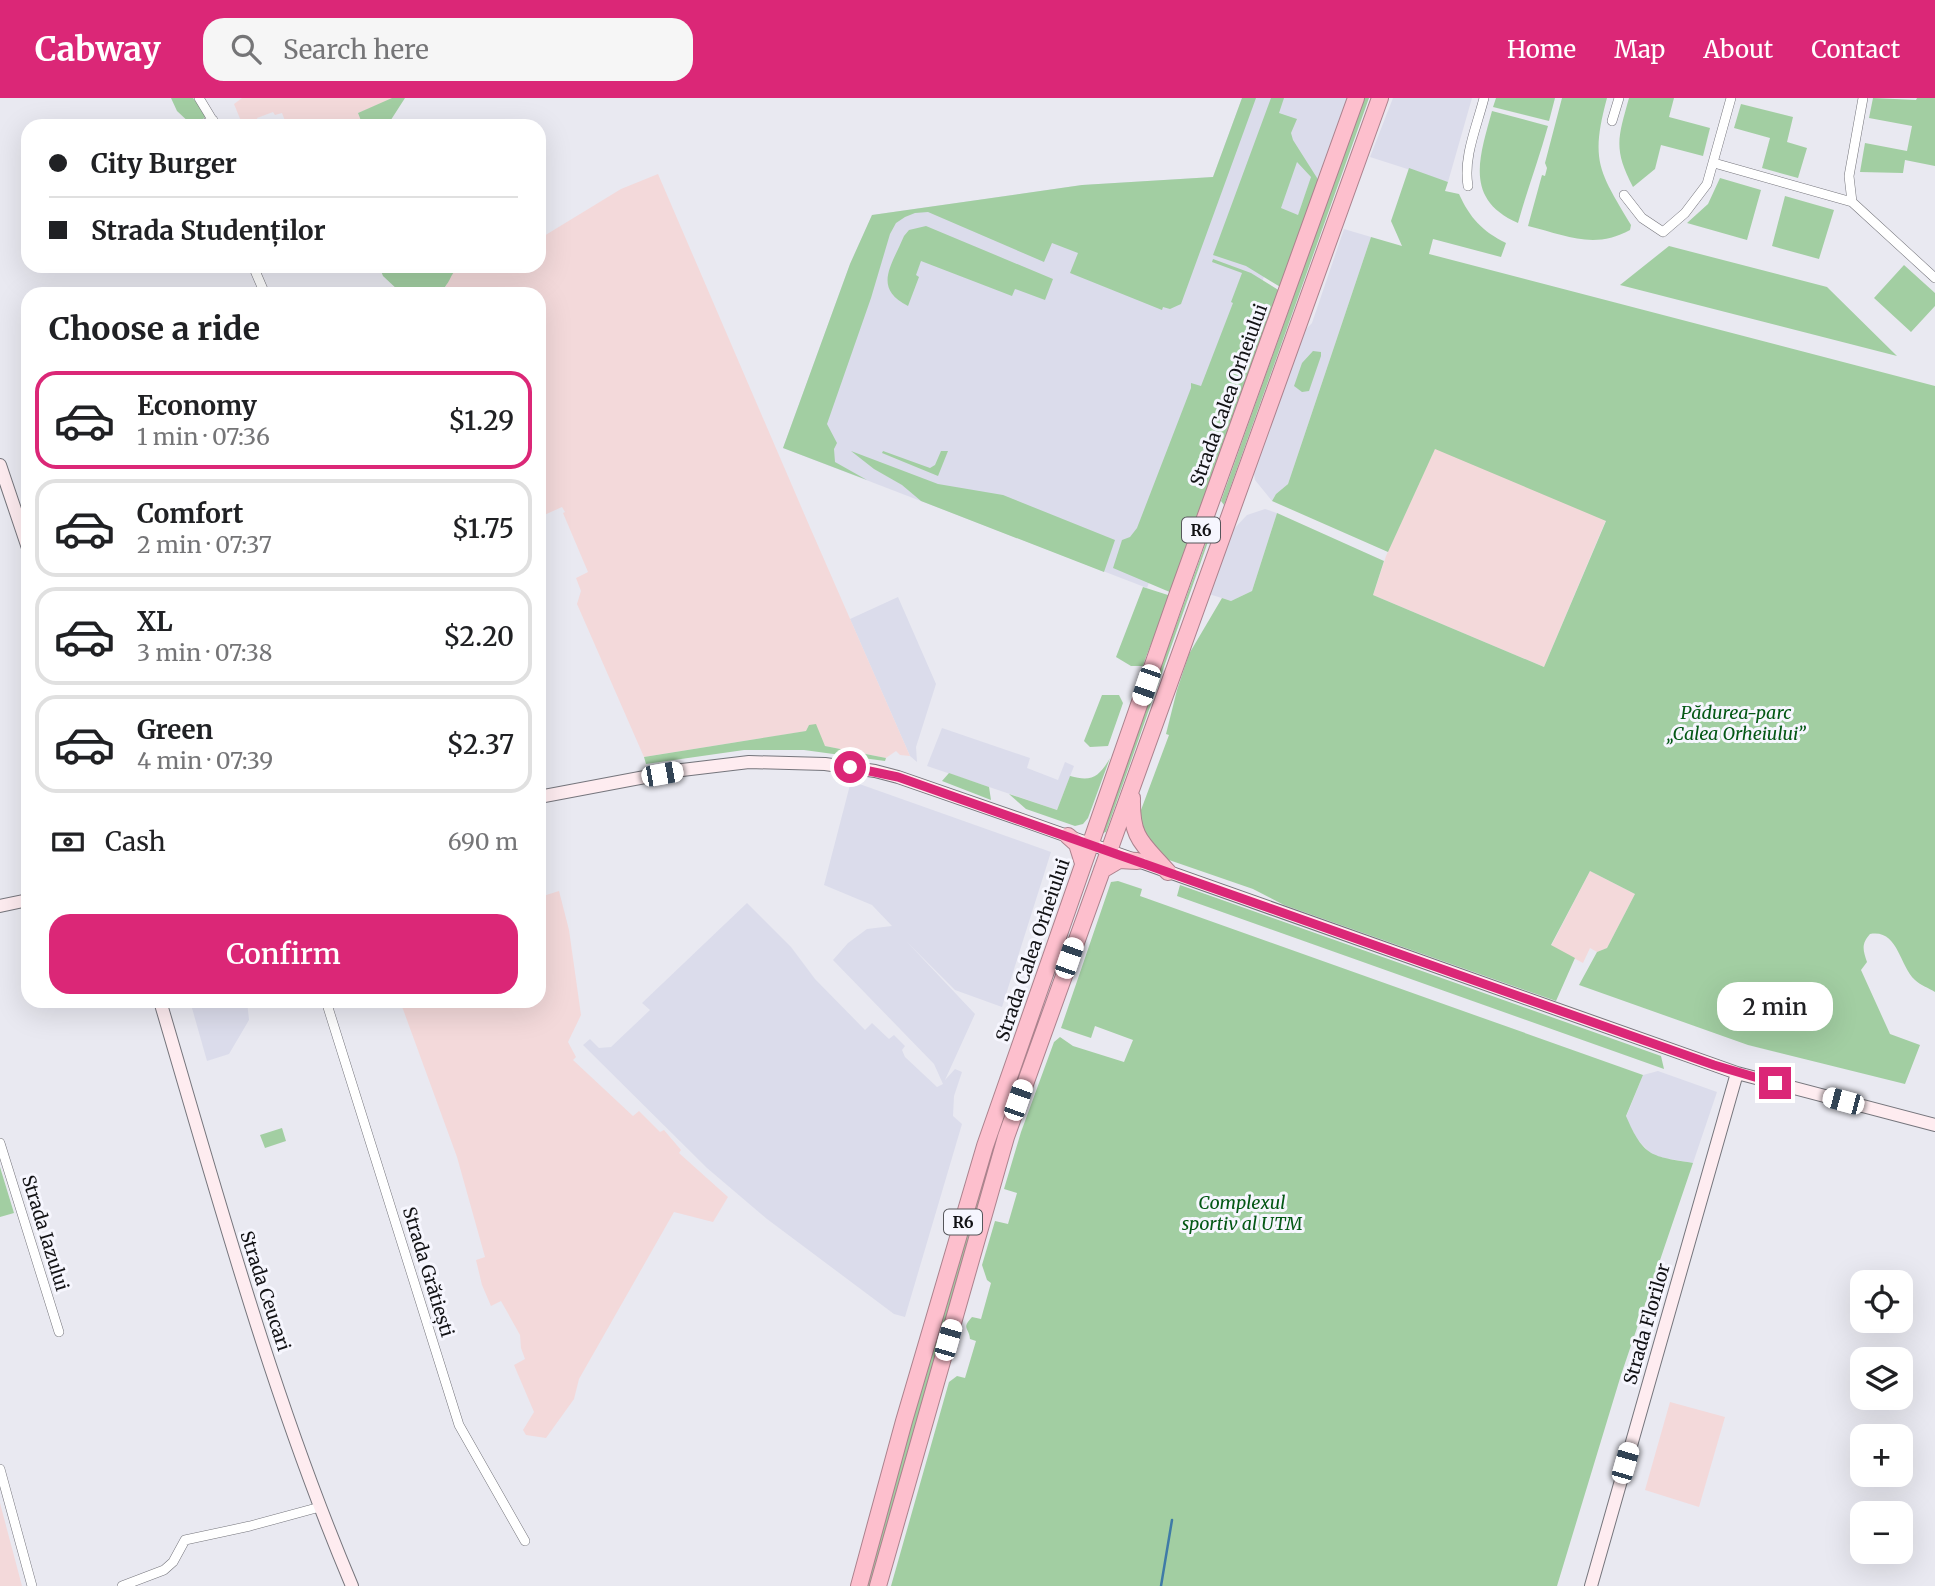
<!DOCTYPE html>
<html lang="en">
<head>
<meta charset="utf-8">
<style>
	body { margin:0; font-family:Merriweather,serif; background:#f6f6f6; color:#202124; height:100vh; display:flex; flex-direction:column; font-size:26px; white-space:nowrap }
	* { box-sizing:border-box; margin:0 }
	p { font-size:23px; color:#757577 }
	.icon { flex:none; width:38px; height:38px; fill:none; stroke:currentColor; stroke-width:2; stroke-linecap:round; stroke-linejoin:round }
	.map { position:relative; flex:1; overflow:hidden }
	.details { position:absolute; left:21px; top:189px; width:525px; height:721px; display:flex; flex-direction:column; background:#fff; border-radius:21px; box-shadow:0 7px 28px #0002 }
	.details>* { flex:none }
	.hud { position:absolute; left:21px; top:21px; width:525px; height:154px; border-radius:21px; box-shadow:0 7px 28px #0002; display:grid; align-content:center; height:154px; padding:0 28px; background:#fff }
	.controls { position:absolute; left:1850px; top:1172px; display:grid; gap:14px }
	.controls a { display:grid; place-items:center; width:63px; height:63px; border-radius:14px; background:#fff; box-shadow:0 7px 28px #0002; font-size:35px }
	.end { position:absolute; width:32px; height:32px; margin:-16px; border:9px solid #db2777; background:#fff; box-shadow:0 0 0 4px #fff }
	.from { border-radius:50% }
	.bubble { position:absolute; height:49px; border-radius:21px; background:#fff; box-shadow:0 7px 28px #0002; font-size:23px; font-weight:600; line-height:49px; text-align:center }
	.car { position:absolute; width:21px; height:42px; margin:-21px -10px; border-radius:9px; box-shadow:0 0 5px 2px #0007; background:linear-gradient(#fff 24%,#345 0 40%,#fff 0 76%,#345 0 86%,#fff 0) }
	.hud b { display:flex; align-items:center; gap:24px; height:66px; font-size:26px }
	.hud b+b { border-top:2px solid #e0e0e0 }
	.hud i { width:18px; height:18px; background:#202124 }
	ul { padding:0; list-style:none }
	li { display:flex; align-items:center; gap:21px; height:98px; margin:0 14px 10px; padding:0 14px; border:4px solid #e0e0e0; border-radius:21px }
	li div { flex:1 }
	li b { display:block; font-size:26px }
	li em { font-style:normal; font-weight:600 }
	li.active { border-color:#db2777 }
	li>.icon { width:63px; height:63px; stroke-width:1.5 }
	h2 { padding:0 28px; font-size:32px; line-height:84px }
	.pay { display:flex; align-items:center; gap:18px; height:77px; padding:0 28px; font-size:26px }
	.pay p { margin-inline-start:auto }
	.action { display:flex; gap:14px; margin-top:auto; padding:14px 28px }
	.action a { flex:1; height:80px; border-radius:21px; background:#db2777; color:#fff; font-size:28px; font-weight:600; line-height:80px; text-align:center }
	header { display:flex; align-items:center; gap:42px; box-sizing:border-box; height:98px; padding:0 35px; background:#db2777; color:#fff }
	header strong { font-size:33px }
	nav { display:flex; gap:38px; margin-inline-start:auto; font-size:24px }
	.search { width:490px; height:63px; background:#f6f6f6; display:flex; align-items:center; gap:18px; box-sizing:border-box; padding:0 24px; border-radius:21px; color:#757577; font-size:26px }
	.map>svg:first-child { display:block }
	.built { fill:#dbdceb }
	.industrial { fill:#f3d9da }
	.green { fill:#a2cea2; fill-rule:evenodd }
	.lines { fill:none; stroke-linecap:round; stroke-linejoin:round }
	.stream { stroke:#3f7ba7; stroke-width:2.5 }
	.street-casing { stroke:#75757c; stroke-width:10 }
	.secondary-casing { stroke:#75757c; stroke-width:14 }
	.highway-casing { stroke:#ab828d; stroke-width:18 }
	.street { stroke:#fff; stroke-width:9 }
	.secondary { stroke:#feecf0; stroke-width:12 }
	.highway { stroke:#fdbfcd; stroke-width:16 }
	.route { stroke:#db2777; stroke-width:9 }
	.labels { text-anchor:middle; stroke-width:6; stroke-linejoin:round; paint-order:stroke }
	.shield { fill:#f6f6fe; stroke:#56565b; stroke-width:2 }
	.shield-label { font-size:16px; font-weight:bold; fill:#121215 }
	.street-label { font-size:18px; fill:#121215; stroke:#f6f6fe }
	.park-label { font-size:18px; font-style:italic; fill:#045815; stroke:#f6f6fe }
</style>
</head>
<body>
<header>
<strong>Cabway</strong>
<div class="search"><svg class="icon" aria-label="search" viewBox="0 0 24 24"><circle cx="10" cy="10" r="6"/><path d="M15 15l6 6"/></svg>Search here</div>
<nav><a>Home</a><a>Map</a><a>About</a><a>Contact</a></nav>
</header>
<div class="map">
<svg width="1935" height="1488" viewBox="0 0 1935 1488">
	<rect width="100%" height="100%" fill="#e9e9f1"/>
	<path class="built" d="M 1242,0 L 1347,0 L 1319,83 L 1313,75 L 1298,117 L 1288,115 L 1147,490 L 783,350 L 850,166 L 872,117 L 1082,87 L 1213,79 Z
		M 1393,0 L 1472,0 L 1448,84 L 1370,59 Z
		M 1344,131 L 1371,139 L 1288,386 L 1276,396 L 1272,403 L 1255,382 L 1253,370 L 1302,235 L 1312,225 Z
		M 1265,411 L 1277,415 L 1252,493 L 1231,503 L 1209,496 L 1231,434 L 1247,417 Z
		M 898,499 L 936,586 L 916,649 L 917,664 L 910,658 L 850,521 Z
		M 942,630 L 1030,660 L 1027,670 L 1058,682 L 1065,664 L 1074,668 L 1057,712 L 927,668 Z
		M 851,683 L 1051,754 L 1002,909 L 955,892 L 907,844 L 975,916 L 945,982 L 955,971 L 962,974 L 954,998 L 953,1018 L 962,1026 L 905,1219 L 894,1216 L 767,1121 L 707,1070 L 583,947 L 590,941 L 599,950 L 611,949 L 650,912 L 642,905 L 747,805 L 791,849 L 815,881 L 865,932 L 872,925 L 889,941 L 894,937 L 905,948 L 902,952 L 905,959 L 937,989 L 943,986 L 934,966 L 833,862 L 848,845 L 867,831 L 892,828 L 872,807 L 824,787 Z
		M 190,903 L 247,903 L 249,922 L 229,956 L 207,963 Z
		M 1658,973 L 1717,994 L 1693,1065 L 1653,1058 L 1635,1039 L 1626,1019 L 1643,977 Z"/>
	<path class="industrial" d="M 242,0 L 392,0 L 392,1 L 358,15 L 363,28 L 287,28 L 282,15 L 275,17 L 273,14 L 257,20 L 259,26 L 243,28 L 234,6 Z
		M 658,76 L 809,427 L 910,658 L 900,657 L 896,653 L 886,660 L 825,648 L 809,627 L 807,633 L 644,659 L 577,506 L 581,493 L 576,480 L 588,474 L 563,415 L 565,414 L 562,409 L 542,418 L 539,411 L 539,196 L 436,196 L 445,190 L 453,173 L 464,168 L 539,168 L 539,141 L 621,91 Z
		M 1435,350 L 1606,422 L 1544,569 L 1373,497 L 1386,458 Z
		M 1590,773 L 1635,796 L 1607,850 L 1597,854 L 1590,850 L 1583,865 L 1551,848 Z
		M 559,793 L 569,832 L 581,917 L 568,944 L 576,959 L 573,962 L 633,1018 L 639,1013 L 660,1034 L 664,1032 L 681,1052 L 679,1055 L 728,1099 L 713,1124 L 674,1114 L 579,1281 L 574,1301 L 546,1340 L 526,1337 L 523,1332 L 534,1314 L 514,1267 L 525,1261 L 521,1250 L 520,1237 L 501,1203 L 491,1208 L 482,1187 L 476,1162 L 485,1159 L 457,1059 L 400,903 L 539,903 L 539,795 L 543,798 Z
		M 1670,1304 L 1725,1319 L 1699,1409 L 1645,1392 Z
		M 0,1405 L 22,1488 L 0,1488 Z"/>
	<path class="green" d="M 171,0 L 193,0 L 207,18 L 193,28 L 177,13 Z
		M 392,0 L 405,0 L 387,28 L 363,28 L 358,15 Z
		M 1242,0 L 1256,0 L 1181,206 L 1170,211 L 1163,209 L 1162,212 L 1070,175 L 1078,155 L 1052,145 L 1044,164 L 928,114 L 915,115 L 905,119 L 896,125 L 890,136 L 871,200 L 827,326 L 837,345 L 834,351 L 835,364 L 867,382 L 783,350 L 850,166 L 872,117 L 1082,87 L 1213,79 Z
		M 1271,0 L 1284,0 L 1279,15 L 1297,21 L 1291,35 L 1293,42 L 1319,83 L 1282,190 L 1246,168 L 1213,157 ZM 1297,64 L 1311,79 L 1298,117 L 1281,110 Z
		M 1364,0 L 1369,0 L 1224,407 L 1221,403 Z
		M 1496,0 L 1555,0 L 1549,23 L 1493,9 Z
		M 1562,0 L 1607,0 C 1590,63 1599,73 1631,127 L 1630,132 C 1594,152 1565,137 1528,128 L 1542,77 L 1545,78 L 1547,70 L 1545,65 Z
		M 1629,0 L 1674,0 L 1669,19 L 1710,30 L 1703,58 L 1661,47 L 1655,71 L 1633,89 C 1613,51 1618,40 1629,0 Z
		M 1873,0 L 1916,2 L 1917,0 L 1935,0 L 1935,68 L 1905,62 L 1903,75 L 1860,74 L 1865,45 L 1907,53 L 1912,28 L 1869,20 Z
		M 1741,6 L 1793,19 L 1787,44 L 1807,50 L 1798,80 L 1762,70 L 1770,40 L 1734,30 Z
		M 1492,13 L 1548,28 C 1539,61 1527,92 1518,125 C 1463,101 1480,58 1492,13 Z
		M 1409,70 L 1448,84 L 1445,93 L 1459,96 C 1470,120 1482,133 1506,145 L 1501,159 L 1433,141 L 1429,156 L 1935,288 L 1935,894 C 1929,890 1920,887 1915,882 C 1899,867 1898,831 1870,836 C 1861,846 1863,852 1867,864 L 1861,872 L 1890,936 L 1920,947 L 1905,986 L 1748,947 L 1579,887 L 1597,854 L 1607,850 L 1635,796 L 1590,773 L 1551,847 L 1575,860 L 1556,903 L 1284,807 L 1253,791 L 1169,762 L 1154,754 L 1141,738 L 1141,712 L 1169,637 L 1166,636 L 1177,592 L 1189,556 L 1222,500 L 1231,503 L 1252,493 L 1277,415 L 1384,463 L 1373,497 L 1544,569 L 1606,423 L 1435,351 L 1388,454 L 1272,403 L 1276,396 L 1288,386 L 1371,139 L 1402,148 L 1391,123 Z
		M 1720,80 L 1761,92 L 1747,142 L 1687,125 L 1708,106 Z
		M 1785,98 L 1834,112 L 1819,161 L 1772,148 Z
		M 926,128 L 1053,181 L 1045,202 L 1015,191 L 1012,198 L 921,163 L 916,177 L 919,179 L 908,208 C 872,190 892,167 904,138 L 909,132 Z
		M 1669,148 L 1827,189 L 1897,258 L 1620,187 Z
		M 1213,161 L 1251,175 L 1280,193 L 1172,495 L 1113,470 L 1122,442 L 1130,439 L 1137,430 L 1191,290 L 1191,285 L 1201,288 L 1233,205 L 1231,204 L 1242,175 L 1212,164 Z
		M 1904,167 L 1935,195 L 1935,208 L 1911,234 L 1874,200 Z
		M 379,168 L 464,168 C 449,175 454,177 445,189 C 435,201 409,196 395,196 L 399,193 L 383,178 Z
		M 1313,253 L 1321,254 L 1321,258 L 1309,293 L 1302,294 L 1294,288 L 1302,265 Z
		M 851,353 L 938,386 L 1003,397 L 1115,442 L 1104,474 L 921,403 L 902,387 L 874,371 Z
		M 883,353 L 930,370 L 935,367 L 941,353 L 948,353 L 938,378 L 882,355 Z
		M 1210,438 L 1106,734 L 1103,735 L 1102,732 L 1208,439 Z
		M 1143,489 L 1171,498 C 1162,523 1151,543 1143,568 L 1131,568 L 1116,559 Z
		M 1102,597 L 1119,597 L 1123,605 L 1108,648 L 1090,649 L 1084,643 Z
		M 816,626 L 825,648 L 886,660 L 885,663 L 804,652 L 744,652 L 646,666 L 644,659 L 806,633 L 809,627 Z
		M 1110,660 L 1088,720 L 1083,726 L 1075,728 L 1026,711 L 1009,696 L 1057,712 L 1070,678 C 1092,684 1099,679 1110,660 Z
		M 949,675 L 989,689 L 991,702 L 942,683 Z
		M 1118,783 L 1142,791 L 1140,798 L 1643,977 L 1626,1018 C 1644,1060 1652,1058 1693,1065 L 1621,1277 L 1557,1488 L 891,1488 L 949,1284 L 957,1278 L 965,1280 L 976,1243 L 970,1241 C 969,1229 961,1231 972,1219 L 981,1221 L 991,1185 L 987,1182 L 982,1167 L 995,1123 L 1008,1126 L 1017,1095 L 1004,1091 L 1021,1034 L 1054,944 L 1060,939 L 1073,948 L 1124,964 L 1133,942 L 1095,928 L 1091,940 L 1061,930 L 1111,784 Z
		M 1180,787 L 1661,958 L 1664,971 L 1177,798 Z
		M 1029,936 L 1033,937 L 1010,1001 L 944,1226 L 941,1226 L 982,1081 Z
		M 282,1030 L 286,1043 L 265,1050 L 260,1037 Z
		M 0,1069 L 14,1115 L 0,1119 Z
		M 937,1243 L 939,1246 L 870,1488 L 866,1488 L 935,1244 Z"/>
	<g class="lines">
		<path class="stream" d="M 1161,1488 L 1172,1422"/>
		<g class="street-casing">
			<path id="street" d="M 199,0 L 216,28
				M 1863,0 L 1849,78 L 1852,104 L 1935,180
				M 1612,23 L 1619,0
				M 200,28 L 213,22
				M 1714,65 L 1852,104
				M 1468,88 C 1463,59 1477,28 1484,0
				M 1624,97 L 1642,120 L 1663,134 L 1685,115 L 1707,86 L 1731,0
				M 253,168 L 265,196
				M 326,903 L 459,1327 L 525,1443
				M 0,1045 L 59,1234
				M 0,1371 L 32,1488
				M 122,1488 L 164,1472 L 173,1464 L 185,1442 L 250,1428 L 320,1409"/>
		</g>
		<g class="secondary-casing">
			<path id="secondary" d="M 0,367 L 28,450
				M 539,699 L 682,672 L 749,664 L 825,666 L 875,673 L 898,679 L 1022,722 L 1737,975 L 1935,1027
				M 0,808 L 28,802
				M 160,903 C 218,1099 272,1299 352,1488
				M 1591,1488 L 1737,975"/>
		</g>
		<g class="highway-casing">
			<path id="highway" d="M 1132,700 C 1131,742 1143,745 1168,774
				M 1068,738 L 1077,746 L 1083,765
				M 1102,772 L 1119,762 L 1137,763
				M 859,1488 L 904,1323 L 985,1048 L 1177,498 L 1356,0
				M 878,1488 L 1006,1039 L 1380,0"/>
		</g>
		<use href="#street" class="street"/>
		<use href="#secondary" class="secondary"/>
		<use href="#highway" class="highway"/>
	</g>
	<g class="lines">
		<path class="route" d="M 850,669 L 898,679 L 1714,967 L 1775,985"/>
	</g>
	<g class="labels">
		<g class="shield">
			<rect x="1182" y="419.5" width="38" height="25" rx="5"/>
			<rect x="944" y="1111.5" width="38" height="25" rx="5"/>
		</g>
		<g class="shield-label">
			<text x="1201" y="438">R6</text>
			<text x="963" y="1130">R6</text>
		</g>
		<g class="street-label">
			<text transform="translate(1229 297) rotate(-70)" y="6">Strada Calea Orheiului</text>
			<text transform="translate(1033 852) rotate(-71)" y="6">Strada Calea Orheiului</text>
			<text transform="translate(45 1135) rotate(73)" y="6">Strada Iazului</text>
			<text transform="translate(428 1174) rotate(73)" y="6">Strada Grătiești</text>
			<text transform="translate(265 1193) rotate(72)" y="6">Strada Ceucari</text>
			<text transform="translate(1647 1226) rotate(-74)" y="6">Strada Florilor</text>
		</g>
		<g class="park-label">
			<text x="1736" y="621">Pădurea-parc<tspan x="1736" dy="21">„Calea Orheiului”</tspan></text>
			<text x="1242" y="1111">Complexul<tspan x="1242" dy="21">sportiv al UTM</tspan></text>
		</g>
	</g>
</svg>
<div class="controls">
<a><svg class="icon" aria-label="locate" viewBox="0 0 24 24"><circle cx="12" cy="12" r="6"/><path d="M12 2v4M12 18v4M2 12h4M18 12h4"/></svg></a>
<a><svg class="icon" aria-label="layers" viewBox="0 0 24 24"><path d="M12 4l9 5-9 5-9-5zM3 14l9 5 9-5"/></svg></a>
<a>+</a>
<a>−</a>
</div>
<i class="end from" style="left:850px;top:669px"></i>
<i class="end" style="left:1775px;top:985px"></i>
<div class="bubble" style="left:1717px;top:884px;width:116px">2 min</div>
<i class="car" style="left:1146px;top:587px;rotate:199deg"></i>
<i class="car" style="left:662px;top:676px;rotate:80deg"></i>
<i class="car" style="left:1069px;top:860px;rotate:19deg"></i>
<i class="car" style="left:1018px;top:1002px;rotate:19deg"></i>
<i class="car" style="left:1843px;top:1003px;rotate:285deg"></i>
<i class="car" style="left:948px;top:1242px;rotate:16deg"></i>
<i class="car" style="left:1625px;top:1365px;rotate:16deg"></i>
<div class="hud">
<b><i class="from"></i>City Burger</b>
<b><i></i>Strada Studenților</b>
</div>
<section class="details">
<h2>Choose a ride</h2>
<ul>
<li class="active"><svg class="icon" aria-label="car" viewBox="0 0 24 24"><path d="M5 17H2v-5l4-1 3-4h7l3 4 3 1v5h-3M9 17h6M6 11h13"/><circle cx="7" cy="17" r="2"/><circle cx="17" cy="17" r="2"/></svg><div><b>Economy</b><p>1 min · 07:36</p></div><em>$1.29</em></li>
<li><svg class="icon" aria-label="car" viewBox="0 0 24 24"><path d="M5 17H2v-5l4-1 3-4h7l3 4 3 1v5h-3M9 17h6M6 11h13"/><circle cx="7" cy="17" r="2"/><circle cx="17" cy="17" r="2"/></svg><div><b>Comfort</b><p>2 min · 07:37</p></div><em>$1.75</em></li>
<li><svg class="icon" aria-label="car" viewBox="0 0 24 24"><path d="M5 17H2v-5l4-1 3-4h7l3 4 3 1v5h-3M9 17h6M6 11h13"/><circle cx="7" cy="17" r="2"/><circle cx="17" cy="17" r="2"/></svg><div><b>XL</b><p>3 min · 07:38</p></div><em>$2.20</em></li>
<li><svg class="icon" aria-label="car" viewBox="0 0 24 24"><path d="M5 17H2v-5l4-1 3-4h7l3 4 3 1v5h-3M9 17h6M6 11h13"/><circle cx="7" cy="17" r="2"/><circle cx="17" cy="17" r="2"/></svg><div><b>Green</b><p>4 min · 07:39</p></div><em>$2.37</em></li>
</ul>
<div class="pay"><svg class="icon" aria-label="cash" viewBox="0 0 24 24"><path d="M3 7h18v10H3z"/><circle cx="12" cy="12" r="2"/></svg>Cash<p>690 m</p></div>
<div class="action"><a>Confirm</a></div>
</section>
</div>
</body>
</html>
